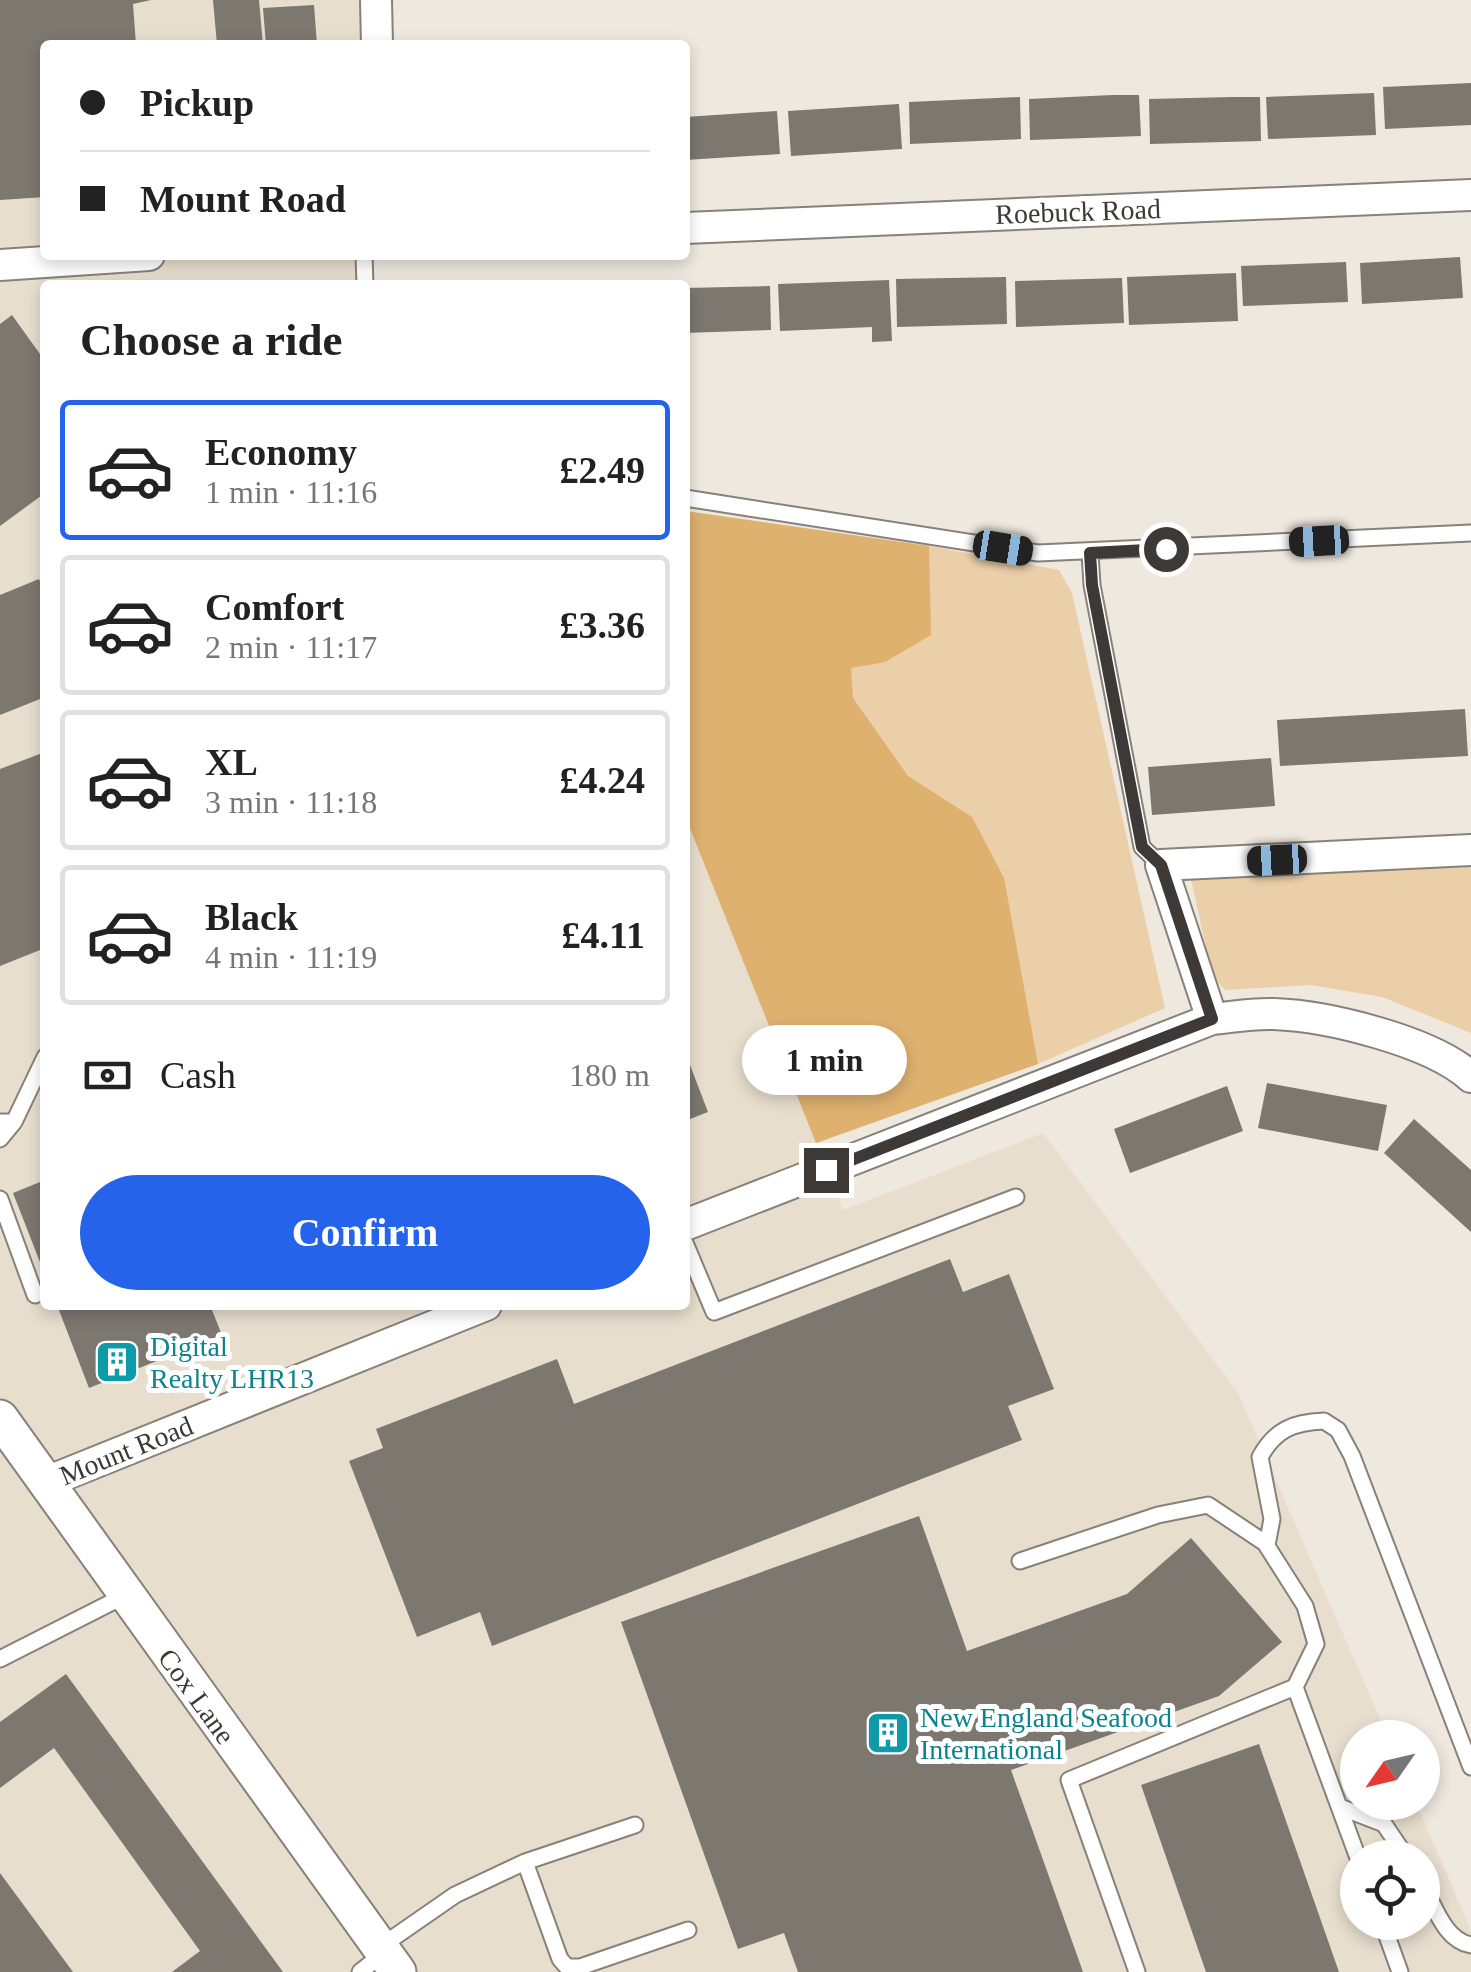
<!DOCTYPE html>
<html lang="en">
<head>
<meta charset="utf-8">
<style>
	body { margin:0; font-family:Georgia,serif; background:#f2f2f2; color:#222; height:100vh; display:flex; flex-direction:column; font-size:38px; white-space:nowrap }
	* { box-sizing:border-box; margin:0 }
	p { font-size:32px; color:#767676 }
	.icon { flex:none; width:55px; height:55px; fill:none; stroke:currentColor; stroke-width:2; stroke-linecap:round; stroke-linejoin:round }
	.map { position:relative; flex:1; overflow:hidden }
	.side { position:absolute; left:40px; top:280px; width:650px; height:1030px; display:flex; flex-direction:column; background:#fff; border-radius:10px; box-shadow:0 5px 15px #0003 }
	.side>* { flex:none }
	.banner { position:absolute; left:40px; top:40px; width:650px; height:220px; border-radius:10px; box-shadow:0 5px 15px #0003; display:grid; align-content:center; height:220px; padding:0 40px; background:#fff }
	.needle { width:65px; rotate:236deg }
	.tools { position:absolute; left:1340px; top:1720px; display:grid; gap:20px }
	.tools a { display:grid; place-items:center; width:100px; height:100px; border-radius:50%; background:#fff; box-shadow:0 5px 15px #0003; font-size:50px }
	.end { position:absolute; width:45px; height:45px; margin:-22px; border:12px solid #3c3936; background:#fff; box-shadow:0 0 0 5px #fff }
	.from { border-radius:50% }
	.bubble { position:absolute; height:70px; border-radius:35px; background:#fff; box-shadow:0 5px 15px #0003; font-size:32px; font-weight:800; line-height:70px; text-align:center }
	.car { position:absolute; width:30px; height:60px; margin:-30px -15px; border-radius:12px; box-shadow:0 0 8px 2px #0007; background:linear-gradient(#222 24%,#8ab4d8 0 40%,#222 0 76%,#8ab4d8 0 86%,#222 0) }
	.banner b { display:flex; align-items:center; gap:35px; height:95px; font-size:38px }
	.banner b+b { border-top:2px solid #e0e0e0 }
	.banner i { width:25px; height:25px; background:#222 }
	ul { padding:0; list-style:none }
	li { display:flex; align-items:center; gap:30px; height:140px; margin:0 20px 15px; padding:0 20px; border:5px solid #e0e0e0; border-radius:10px }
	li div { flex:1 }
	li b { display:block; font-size:38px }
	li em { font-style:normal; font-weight:800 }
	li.selected { border-color:#2563eb }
	li>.icon { width:90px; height:90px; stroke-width:1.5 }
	h2 { padding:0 40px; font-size:45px; line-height:120px }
	.pay { display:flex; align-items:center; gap:25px; height:110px; padding:0 40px; font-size:38px }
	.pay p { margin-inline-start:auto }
	.cta { display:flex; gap:20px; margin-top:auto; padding:20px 40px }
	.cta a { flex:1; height:115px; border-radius:60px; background:#2563eb; color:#fff; font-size:40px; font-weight:800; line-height:115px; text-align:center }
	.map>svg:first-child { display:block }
	.built { fill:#e8dece; fill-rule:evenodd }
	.green { fill:#ebcfa9 }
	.forest { fill:#deb16f }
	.building { fill:#7c776f }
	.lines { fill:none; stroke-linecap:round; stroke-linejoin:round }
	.service-casing { stroke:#878179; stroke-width:19 }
	.minor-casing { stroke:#878179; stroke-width:34 }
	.tertiary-casing { stroke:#878179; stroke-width:39 }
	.service { stroke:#fff; stroke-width:15 }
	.minor { stroke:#fff; stroke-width:30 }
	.tertiary { stroke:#fff; stroke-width:35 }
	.route { stroke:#3c3936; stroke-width:12 }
	.labels { text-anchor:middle; stroke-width:10; stroke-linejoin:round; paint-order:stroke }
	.street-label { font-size:28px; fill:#3c3936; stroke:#fff }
	.culture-label { font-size:28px; fill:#0d838f; stroke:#fff; text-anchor:start }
</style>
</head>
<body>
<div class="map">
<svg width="1471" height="1972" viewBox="0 0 1471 1972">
	<rect width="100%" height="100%" fill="#efe8df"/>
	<path class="built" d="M 0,0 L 366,0 L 367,45 L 45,45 L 45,255 L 373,255 L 374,285 L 45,285 L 45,1305 L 685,1305 L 685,816 L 843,1210 L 1043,1133 L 1238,1393 L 1388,1737 L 1358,1738 L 1358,1802 L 1416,1803 L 1471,1930 L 1471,1972 L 0,1972 ZM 1358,1858 L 1422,1858 L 1422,1922 L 1358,1922 Z"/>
	<path class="green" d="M 685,511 L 929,546 L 1059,570 L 1072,593 L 1165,1008 L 1038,1064 L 816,1143 L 685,816 Z
		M 1471,853 L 1471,1033 L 1382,997 L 1311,985 L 1225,990 L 1212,975 L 1187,861 Z"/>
	<path class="forest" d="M 685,511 L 929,546 L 931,635 L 885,662 L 851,668 L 853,698 L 908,776 L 972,817 L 1004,878 L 1038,1064 L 816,1143 L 685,816 Z"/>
	<path class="building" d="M 0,0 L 151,0 L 133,4 L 136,45 L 45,45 L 45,197 L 0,200 Z
		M 213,0 L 259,0 L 263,45 L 217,45 Z
		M 314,5 L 317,45 L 266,45 L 263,8 Z
		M 1471,83 L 1471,125 L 1385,129 L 1383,87 Z
		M 1374,93 L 1376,135 L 1268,139 L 1266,97 Z
		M 1112,95 L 1139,95 L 1141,136 L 1030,140 L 1029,99 Z
		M 1020,97 L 1021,139 L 910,144 L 909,102 Z
		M 1232,97 L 1260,97 L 1261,141 L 1150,144 L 1149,99 Z
		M 899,104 L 902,149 L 791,156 L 788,111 Z
		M 777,111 L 780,154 L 685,160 L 685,117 Z
		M 1460,257 L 1463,298 L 1362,304 L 1360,263 Z
		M 1346,262 L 1348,302 L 1243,306 L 1241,266 Z
		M 1236,273 L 1238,321 L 1129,325 L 1127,277 Z
		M 1006,277 L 1007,324 L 897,327 L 896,279 Z
		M 1122,278 L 1124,323 L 1016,327 L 1015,281 Z
		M 889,280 L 892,341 L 872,342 L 872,327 L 780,331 L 778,284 Z
		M 770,286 L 771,330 L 685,333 L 685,288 Z
		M 12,315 L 45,361 L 45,493 L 0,526 L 0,324 Z
		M 39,579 L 45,594 L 45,697 L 0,715 L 0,595 Z
		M 1465,709 L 1468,756 L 1280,766 L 1277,720 Z
		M 45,752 L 45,948 L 0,966 L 0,769 Z
		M 1271,758 L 1275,806 L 1152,815 L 1148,767 Z
		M 685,1052 L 708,1112 L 685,1121 Z
		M 1267,1083 L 1387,1105 L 1378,1151 L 1258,1128 Z
		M 1227,1086 L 1243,1131 L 1130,1173 L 1114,1129 Z
		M 1414,1119 L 1471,1170 L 1471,1232 L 1384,1153 Z
		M 45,1180 L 45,1275 L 13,1193 Z
		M 950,1259 L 963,1292 L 1009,1274 L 1054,1389 L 1008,1406 L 1022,1440 L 492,1646 L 480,1612 L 417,1637 L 349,1461 L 383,1448 L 376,1429 L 557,1359 L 574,1404 Z
		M 57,1305 L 210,1305 L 222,1335 L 89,1388 Z
		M 919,1516 L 967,1651 L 1127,1594 L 1191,1538 L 1282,1642 L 1219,1696 L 1011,1770 L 1083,1972 L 798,1972 L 784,1933 L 738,1949 L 621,1622 Z
		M 66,1674 L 283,1972 L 172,1972 L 200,1951 L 54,1748 L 0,1788 L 0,1722 Z
		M 1259,1744 L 1339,1972 L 1206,1972 L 1141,1785 Z
		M 0,1873 L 73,1972 L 0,1972 Z"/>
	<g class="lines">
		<g class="service-casing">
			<path id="service" d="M 364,255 L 365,285
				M 685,498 L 1038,553 L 1471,533
				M 1090,553 L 1092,585 L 1142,847 L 1161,865
				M 0,1122 L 14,1122 L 0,1139
				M 14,1122 L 45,1057
				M 0,1199 L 35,1295
				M 685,1243 L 714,1312 L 1016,1197
				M 1267,1545 L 1272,1519 L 1260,1457 C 1275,1430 1293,1422 1324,1421 L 1338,1430 L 1352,1456 L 1471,1767
				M 1020,1561 L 1158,1515 L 1208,1505 L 1265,1543 L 1305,1606 L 1316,1644 L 1295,1687
				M 0,1659 L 124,1596
				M 1340,1807 L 1384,1824 L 1407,1858
				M 525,1862 L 560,1959 L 567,1967 L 580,1967 L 688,1930
				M 1422,1884 C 1435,1906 1444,1940 1471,1945
				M 1382,1922 L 1400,1972
				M 380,1947 L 455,1895 L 525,1862 L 635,1825
				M 360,1972 L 384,1953
				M 1137,1972 L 1069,1780 L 1295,1687 L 1358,1858"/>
		</g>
		<g class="minor-casing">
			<path id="minor" d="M 376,0 L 377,45
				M 685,228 L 1471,195
				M 0,265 L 149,255
				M 1212,1019 L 1161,865 L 1471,850
				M 685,1225 L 1212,1019 C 1232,1017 1254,1013 1274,1014 C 1328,1016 1431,1041 1471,1077
				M 44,1483 L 486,1305"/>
		</g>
		<g class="tertiary-casing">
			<path id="tertiary" d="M 0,1418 L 398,1972"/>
		</g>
		<use href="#service" class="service"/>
		<use href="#minor" class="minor"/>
		<use href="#tertiary" class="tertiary"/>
	</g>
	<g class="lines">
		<path class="route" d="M 826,1170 L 1212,1019 L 1161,865 L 1142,847 L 1092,585 L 1090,553 L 1166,549"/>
	</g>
	<defs>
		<g id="building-square" transform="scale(2.25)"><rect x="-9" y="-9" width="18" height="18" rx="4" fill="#0f9aa8" stroke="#fff"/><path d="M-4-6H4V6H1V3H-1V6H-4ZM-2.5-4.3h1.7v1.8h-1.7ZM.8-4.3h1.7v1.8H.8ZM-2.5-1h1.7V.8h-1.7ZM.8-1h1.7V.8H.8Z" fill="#fff"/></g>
	</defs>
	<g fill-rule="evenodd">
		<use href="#building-square" x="117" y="1362"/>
		<use href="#building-square" x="888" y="1733"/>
	</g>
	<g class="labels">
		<g class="street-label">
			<text transform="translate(1078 211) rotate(-2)" y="10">Roebuck Road</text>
			<text transform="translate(126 1450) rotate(-22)" y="10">Mount Road</text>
			<text transform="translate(197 1696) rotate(54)" y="10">Cox Lane</text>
		</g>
		<g class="culture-label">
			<text x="150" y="1356">Digital<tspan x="150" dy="32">Realty LHR13</tspan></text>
			<text x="920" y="1727">New England Seafood<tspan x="920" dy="32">International</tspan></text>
		</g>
	</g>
</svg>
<div class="tools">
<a><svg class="needle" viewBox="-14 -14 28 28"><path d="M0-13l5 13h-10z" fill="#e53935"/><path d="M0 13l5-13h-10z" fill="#767676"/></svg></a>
<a><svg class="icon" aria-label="locate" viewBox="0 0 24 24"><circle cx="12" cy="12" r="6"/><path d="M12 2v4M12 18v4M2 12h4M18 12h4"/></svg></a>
</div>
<i class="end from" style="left:1166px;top:549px"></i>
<i class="end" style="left:826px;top:1170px"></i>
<div class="bubble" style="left:742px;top:1025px;width:165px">1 min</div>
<i class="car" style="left:1319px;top:541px;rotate:267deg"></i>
<i class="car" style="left:1003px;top:548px;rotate:99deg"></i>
<i class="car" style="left:1277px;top:860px;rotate:267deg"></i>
<div class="banner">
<b><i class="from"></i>Pickup</b>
<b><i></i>Mount Road</b>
</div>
<section class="side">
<h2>Choose a ride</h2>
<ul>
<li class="selected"><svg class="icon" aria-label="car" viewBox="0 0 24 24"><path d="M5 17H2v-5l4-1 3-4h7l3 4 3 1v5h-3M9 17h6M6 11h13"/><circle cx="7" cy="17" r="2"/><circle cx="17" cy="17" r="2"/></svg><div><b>Economy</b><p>1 min · 11:16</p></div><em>£2.49</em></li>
<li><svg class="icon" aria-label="car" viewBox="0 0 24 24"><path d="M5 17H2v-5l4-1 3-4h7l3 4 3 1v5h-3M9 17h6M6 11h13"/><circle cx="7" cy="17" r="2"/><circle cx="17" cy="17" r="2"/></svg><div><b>Comfort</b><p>2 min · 11:17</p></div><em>£3.36</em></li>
<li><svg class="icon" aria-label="car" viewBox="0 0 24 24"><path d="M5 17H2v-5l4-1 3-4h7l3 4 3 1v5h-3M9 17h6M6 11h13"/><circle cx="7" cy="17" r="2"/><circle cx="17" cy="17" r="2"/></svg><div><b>XL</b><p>3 min · 11:18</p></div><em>£4.24</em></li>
<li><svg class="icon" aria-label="car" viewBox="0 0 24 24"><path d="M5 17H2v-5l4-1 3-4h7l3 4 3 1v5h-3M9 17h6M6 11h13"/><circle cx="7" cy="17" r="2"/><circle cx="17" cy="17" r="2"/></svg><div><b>Black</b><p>4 min · 11:19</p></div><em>£4.11</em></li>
</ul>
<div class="pay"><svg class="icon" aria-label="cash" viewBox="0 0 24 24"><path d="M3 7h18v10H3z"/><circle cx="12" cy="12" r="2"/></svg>Cash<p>180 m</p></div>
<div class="cta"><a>Confirm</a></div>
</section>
</div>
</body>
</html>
